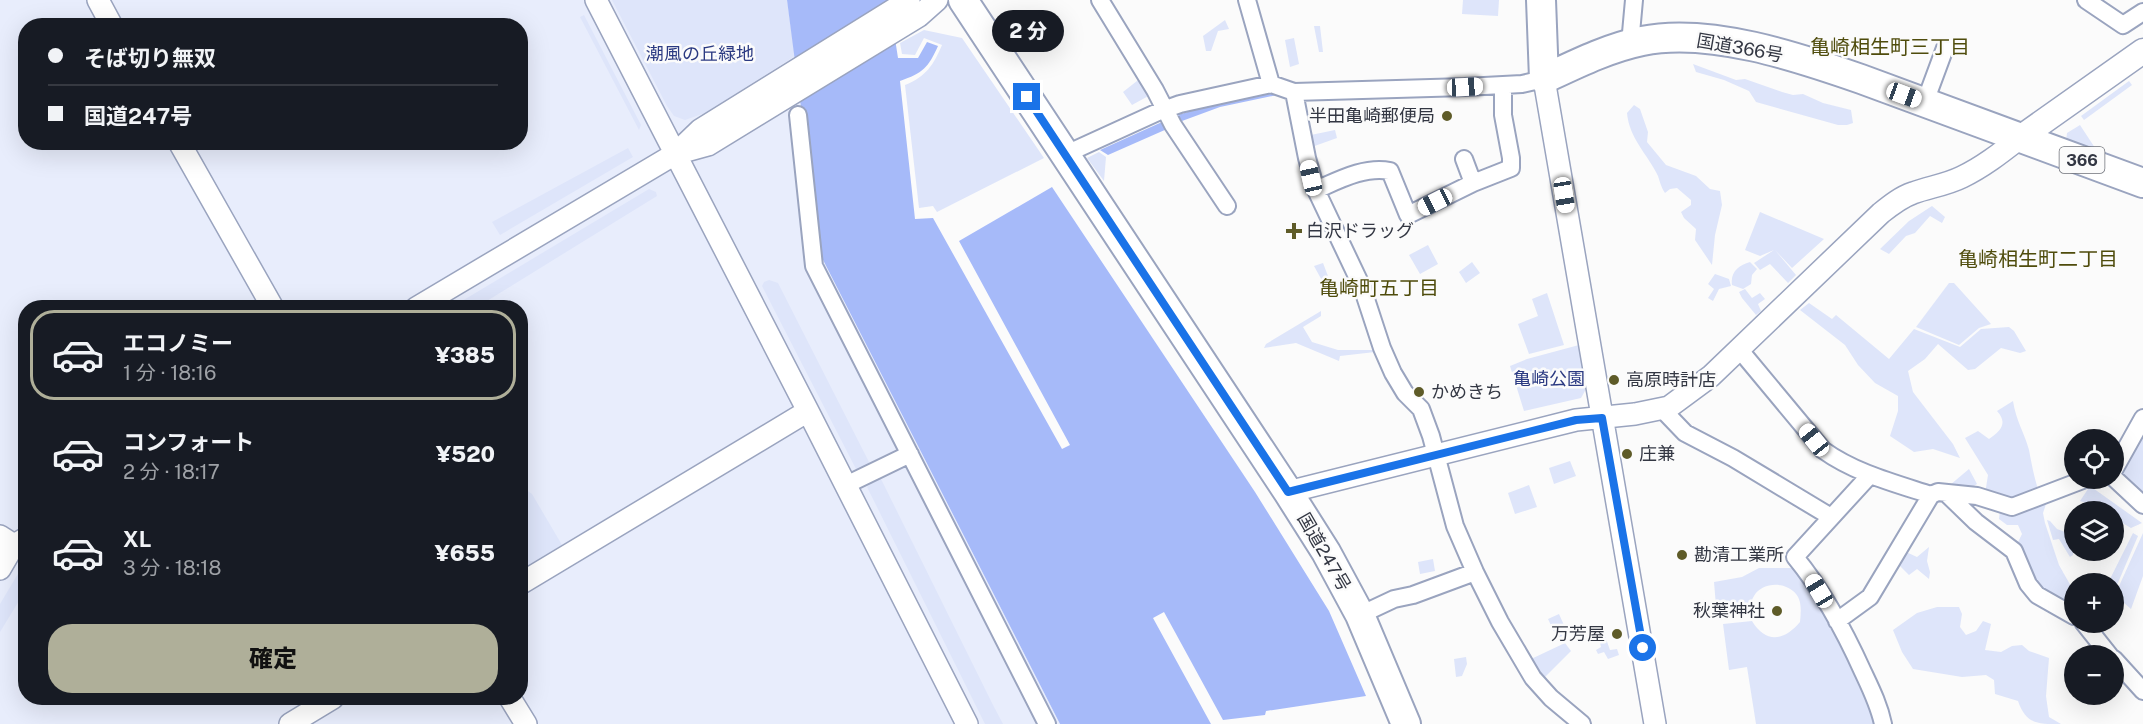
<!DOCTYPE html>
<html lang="ja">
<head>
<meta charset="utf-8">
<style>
	body { margin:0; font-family:"Public Sans","Noto Sans JP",sans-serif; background:#242831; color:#f1f3f6; height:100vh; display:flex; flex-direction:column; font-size:22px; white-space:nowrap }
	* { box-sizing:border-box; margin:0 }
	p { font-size:20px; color:#9ea1a6 }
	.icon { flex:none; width:33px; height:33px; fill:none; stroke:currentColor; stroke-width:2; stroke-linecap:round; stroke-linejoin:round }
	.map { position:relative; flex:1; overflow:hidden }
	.details { position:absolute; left:18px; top:300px; width:510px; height:405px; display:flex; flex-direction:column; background:#171b24; border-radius:24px; box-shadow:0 6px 24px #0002 }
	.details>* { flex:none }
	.hud { position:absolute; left:18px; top:18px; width:510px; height:132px; border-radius:24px; box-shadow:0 6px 24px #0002; display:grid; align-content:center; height:132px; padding:0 30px; background:#171b24 }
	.buttons { position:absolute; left:2064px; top:429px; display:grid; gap:12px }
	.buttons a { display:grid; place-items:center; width:60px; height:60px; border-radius:50%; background:#171b24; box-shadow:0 6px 24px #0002; font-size:30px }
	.end { position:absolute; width:27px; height:27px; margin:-14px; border:8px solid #1a73e8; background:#fff; box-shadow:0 0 0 3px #fff }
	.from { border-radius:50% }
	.bubble { position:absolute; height:42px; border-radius:21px; background:#171b24; box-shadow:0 6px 24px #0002; font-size:20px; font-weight:800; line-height:42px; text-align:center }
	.car { position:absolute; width:18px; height:36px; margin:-18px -9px; border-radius:8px; box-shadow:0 0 4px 2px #0007; background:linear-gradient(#fff 24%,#345 0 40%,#fff 0 76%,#345 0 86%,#fff 0) }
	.hud b { display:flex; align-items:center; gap:21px; height:57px; font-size:22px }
	.hud b+b { border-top:2px solid #363941 }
	.hud i { width:15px; height:15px; background:#f1f3f6 }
	ul { padding:10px 0 0; list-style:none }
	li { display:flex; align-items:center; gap:18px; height:90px; margin:0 12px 9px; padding:0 18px; border:3px solid transparent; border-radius:24px }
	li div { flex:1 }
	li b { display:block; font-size:22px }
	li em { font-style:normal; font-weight:800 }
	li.on { border-color:#afaf99 }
	li>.icon { width:54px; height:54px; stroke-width:1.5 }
	.cta { display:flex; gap:12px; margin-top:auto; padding:12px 30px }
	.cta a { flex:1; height:69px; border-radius:24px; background:#afaf99; color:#111; font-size:24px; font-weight:800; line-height:69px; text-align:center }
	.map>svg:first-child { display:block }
	.built { fill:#e8edfc; fill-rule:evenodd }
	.green { fill:#dee5fa }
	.water { fill:#a6baf9 }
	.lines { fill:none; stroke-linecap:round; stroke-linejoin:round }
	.minor-casing { stroke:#9aa4bf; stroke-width:20 }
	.tertiary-casing { stroke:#9aa4bf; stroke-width:24 }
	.secondary-casing { stroke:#9aa4bf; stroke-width:27 }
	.trunk-casing { stroke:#9aa4bf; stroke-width:32 }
	.minor { stroke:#fff; stroke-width:16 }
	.tertiary { stroke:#fff; stroke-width:21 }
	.secondary { stroke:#fff; stroke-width:24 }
	.trunk { stroke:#fff; stroke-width:28 }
	.route { stroke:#1a73e8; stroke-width:8 }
	.poi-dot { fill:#5e5b28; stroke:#fbfbfb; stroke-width:2 }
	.labels { text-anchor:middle; stroke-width:5; stroke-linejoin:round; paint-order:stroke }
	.shield { fill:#fbfbfb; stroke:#6f727a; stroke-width:1.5 }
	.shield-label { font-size:16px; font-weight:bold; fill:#333743 }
	.street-label { font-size:18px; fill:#333743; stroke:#fbfbfb }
	.park-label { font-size:18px; fill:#2b3a82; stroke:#fbfbfb }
	.poi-label { font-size:18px; fill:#333743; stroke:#fbfbfb; text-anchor:start }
	.neighbourhood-label { font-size:20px; fill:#4f4c0c; stroke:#fbfbfb }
</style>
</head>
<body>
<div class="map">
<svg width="2143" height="724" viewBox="0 0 2143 724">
	<rect width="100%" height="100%" fill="#fbfbfb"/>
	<path class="built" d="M 0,0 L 787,0 L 820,254 L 1060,724 L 0,724 ZM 26,26 L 520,26 L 520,142 L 26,142 ZM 26,308 L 520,308 L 520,698 L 26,698 Z"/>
	<path class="green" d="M 612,0 L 787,0 L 795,56 L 705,113 L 685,120 L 674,116 L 667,106 Z
		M 1463,0 L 1499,0 L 1498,16 L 1462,14 Z
		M 584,15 L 641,125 L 639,130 L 580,17 Z
		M 1225,20 L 1229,29 L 1218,31 L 1211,51 L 1206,51 L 1203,36 Z
		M 1314,26 L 1320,26 L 1323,52 L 1319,52 Z
		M 924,30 L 962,38 L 1044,158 L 937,212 L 933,206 L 919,208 L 905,85 C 926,77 934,64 942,45 L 924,38 L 915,55 L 902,54 L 900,43 Z
		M 1294,38 L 1299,64 L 1290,67 L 1285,40 Z
		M 1693,64 L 1736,80 L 1745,79 L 1782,92 L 1793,95 L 1803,94 L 1823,103 L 1851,110 L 1853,123 L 1847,125 L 1838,125 L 1756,102 L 1749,91 L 1724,80 L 1696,72 Z
		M 1142,77 L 1152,94 L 1132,105 L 1123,92 Z
		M 2129,81 L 2132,85 L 2084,120 L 2081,116 Z
		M 1634,105 L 1640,109 L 1648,132 L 1647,142 L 1666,165 L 1696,176 L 1710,189 L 1720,191 L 1722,205 L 1715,235 L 1712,265 L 1695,240 L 1696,229 L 1684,218 L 1681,212 L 1691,205 L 1691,200 L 1677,188 L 1670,189 L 1665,193 C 1661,187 1660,182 1658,176 C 1648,155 1629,138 1627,113 Z
		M 2080,125 L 2099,154 L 2066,142 L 2067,133 Z
		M 1335,130 L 1337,138 L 1309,148 L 1306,136 Z
		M 628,148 L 633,157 L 500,235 L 492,222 Z
		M 1099,152 L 1106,157 L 1104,181 L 1087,158 Z
		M 649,189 L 656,192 L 657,196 L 477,307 L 452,307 Z
		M 1932,206 L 1945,217 L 1942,223 L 1930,216 L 1915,233 L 1906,236 L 1889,254 L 1880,249 L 1909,221 Z
		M 1760,212 L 1824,239 L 1792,268 L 1775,250 L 1796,275 L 1788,283 L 1770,264 L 1760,270 L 1754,263 L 1774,250 L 1760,256 L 1745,250 Z
		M 1428,245 L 1438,264 L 1420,274 L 1409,255 Z
		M 1472,262 L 1480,273 L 1466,283 L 1459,272 Z
		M 1750,262 L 1757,269 L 1752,275 L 1751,284 L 1743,289 L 1732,285 C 1730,272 1739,265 1750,262 Z
		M 1323,263 L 1331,284 L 1325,286 L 1314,266 Z
		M 1715,274 L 1729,279 L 1731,286 L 1719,289 L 1713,301 L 1708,298 L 1714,289 L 1708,284 Z
		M 769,280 L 778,283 L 870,464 L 865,469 L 856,469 L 762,286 L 764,282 Z
		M 1949,283 L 1954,283 L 1991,324 L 1979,328 L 1959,345 L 1916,327 Z
		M 1745,289 L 1752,298 L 1760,293 L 1765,299 L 1758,304 L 1761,311 L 1756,315 L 1742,298 L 1739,292 Z
		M 1547,293 L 1564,345 L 1529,354 L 1518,324 L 1538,316 L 1532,299 Z
		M 1809,303 L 1832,319 L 1836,315 L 1889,359 L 1914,329 L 1960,347 L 1981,329 L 2009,327 L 2014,331 L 2026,351 L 2020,353 L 2001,348 L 1975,369 L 1968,370 L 1938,344 L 1925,359 L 1908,371 L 1913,392 L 1953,444 L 1960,458 L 1933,449 L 1914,452 L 1890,436 L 1898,411 L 1898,396 L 1875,383 L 1858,365 L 1845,345 L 1800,310 Z
		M 1321,311 L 1321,316 L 1303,327 L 1312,342 L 1338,350 L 1375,350 L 1375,352 L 1340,356 L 1339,361 L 1296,343 L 1264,348 L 1266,344 Z
		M 1579,345 L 1586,389 L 1581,398 L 1524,411 L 1510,366 L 1527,359 Z
		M 2013,401 C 2016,421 2024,432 2029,450 C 2032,465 2034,478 2039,492 L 2011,501 L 1985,494 L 1988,475 L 1965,438 L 1978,431 L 1989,439 C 2001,431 2008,423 1997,411 Z
		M 2143,429 L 2143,493 L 2118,476 Z
		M 1570,461 L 1576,476 L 1554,484 L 1549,468 Z
		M 1969,469 L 1977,484 L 1966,491 L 1951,491 L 1950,485 Z
		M 880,477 L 993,705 L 1003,724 L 985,724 L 867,487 L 874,479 Z
		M 1529,485 L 1537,507 L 1515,514 L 1508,493 Z
		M 521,486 L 532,494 L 562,545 L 521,571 Z
		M 2090,486 L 2142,523 L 2131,528 L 2114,518 L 2114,512 C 2100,512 2093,505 2080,501 Z
		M 2047,501 L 2043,513 L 2045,523 L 2059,565 L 2072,588 L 2074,588 L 2074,611 L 2040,591 L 2016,546 L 2022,534 L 2018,525 L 2007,525 L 1999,519 L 2000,510 Z
		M 2047,520 L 2050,521 L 2057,529 L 2065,532 L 2073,548 L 2073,555 L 2070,557 L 2059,539 L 2053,540 Z
		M 2133,533 L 2138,536 L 2114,592 L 2114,584 L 2108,583 Z
		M 2143,533 L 2143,576 L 2131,609 L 2115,595 Z
		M 1929,547 L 1927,561 L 1930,572 L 1929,579 L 1917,569 L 1909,575 L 1897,563 L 1904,551 L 1917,557 Z
		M 1433,559 L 1435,571 L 1420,574 L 1418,562 Z
		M 25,562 L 25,591 L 0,632 L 0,604 Z
		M 1759,568 L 1796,568 L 1816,598 L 1873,706 L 1877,724 L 1756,724 L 1747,667 L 1729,670 L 1723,624 L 1752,621 C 1766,644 1784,641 1800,622 C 1801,612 1802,601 1796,594 C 1786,581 1762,582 1754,596 C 1750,602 1751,609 1750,615 L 1717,618 L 1714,582 L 1742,577 Z
		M 1937,607 L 1959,607 L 1962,614 L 1960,627 L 1966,635 L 1976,631 L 1983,621 L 1991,624 L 1985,650 L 2001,652 L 2012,646 L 2022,645 L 2029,651 L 2049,658 L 2046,696 L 2049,717 L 2061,724 C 2037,724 2026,724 2018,701 L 1995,694 L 1994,680 L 1986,675 L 1962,677 L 1913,669 L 1902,652 L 1893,630 L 1917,613 Z
		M 1559,614 L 1568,634 L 1557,638 L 1548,619 Z
		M 1605,636 L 1610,650 L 1617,649 L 1619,655 L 1608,659 L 1604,652 L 1598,654 L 1596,650 L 1601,647 L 1599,639 Z
		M 1565,643 L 1571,651 L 1542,680 L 1529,660 Z
		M 1466,657 L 1467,664 L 1462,676 L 1456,677 L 1454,659 Z"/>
	<path class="water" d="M 787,0 L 889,0 L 898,58 L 918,58 L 927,42 L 938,46 C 928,68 923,73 900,81 L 915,219 L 933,218 L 1062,449 L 1070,445 L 959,241 L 1052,187 L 1255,492 L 1329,611 L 1366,696 L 1266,711 L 1265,715 L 1223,720 L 1164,612 L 1153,618 L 1211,724 L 1060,724 L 820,254 Z
		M 1275,91 L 1282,94 L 1220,107 L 1182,121 L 1178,115 L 1219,102 Z
		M 1162,122 L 1167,129 L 1108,155 L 1100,150 Z"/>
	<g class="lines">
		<g class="minor-casing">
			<path id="minor" d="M 1100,0 L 1155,90 L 1173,125 L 1227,206
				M 1247,0 L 1271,84
				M 2086,0 L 2123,25 L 2143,12
				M 1630,44 L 1634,0
				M 1294,92 L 1307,158 L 1316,190 L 1362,287 L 1382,348 L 1393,373 L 1405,393 L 1421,409 L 1431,436 L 1455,526 L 1475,572 L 1500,622 L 1533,678 L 1551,698 L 1582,724
				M 1925,102 L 1945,48
				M 798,115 L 814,266 L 1047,724
				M 1066,154 L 1158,112 L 1180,104 L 1271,84 L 1294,92 L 1465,87 L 1522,84 L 1544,79
				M 1464,159 L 1473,183
				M 1316,190 C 1339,180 1365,166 1390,171 L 1408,215 L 1473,183 L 1511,168 L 1511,158 L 1503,115 L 1503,85
				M 1739,349 L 1823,450 C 1855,473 1894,483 1931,495 L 1938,492 L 1977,496 L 2012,507 L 2088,478
				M 1662,409 L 1685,433 L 1733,458 L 1831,517
				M 2114,470 L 2143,418
				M 1870,475 L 1795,557 C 1823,591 1845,632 1863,672 C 1871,689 1879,705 1883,724
				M 2114,478 L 2143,505
				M 846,485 L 910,454
				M 1946,493 L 1976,522 L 2014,551 L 2028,584 L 2037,595 L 2074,616
				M 1360,615 L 1394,599 L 1413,595 L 1475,572
				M 1837,621 L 1870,597 L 1931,495
				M 2083,622 L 2110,656
				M 2114,659 L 2143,691"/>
		</g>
		<g class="tertiary-casing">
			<path id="tertiary" d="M 98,0 L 112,26
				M 596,0 L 808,411 L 967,724
				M 1544,79 L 1655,724
				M 179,142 L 273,308
				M 679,153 L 708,145 L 919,16 L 937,0
				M 416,308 L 675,154 L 700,130 L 909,0
				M 1288,492 L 1576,420 L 1635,414 L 1669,407 L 1711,376 L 1881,213 C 1891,205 1901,197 1913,193 C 1929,187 1946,185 1962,177 C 1983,167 2002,152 2020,138
				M 0,536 L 14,545 L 26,538
				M 0,569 L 14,545
				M 520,584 L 808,411
				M 510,698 L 526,724
				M 290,724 L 333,698"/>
		</g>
		<g class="secondary-casing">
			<path id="secondary" d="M 2020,138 L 2143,51"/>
		</g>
		<g class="trunk-casing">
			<path id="trunk" d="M 963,0 L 1288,492 L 1326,552 L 1360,615 L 1406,724
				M 1541,0 L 1544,79 C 1576,64 1608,48 1642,41 C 1709,27 1798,57 1861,79 L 2143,183"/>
		</g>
		<use href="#minor" class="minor"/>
		<use href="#tertiary" class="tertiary"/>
		<use href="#secondary" class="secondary"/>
		<use href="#trunk" class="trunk"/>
	</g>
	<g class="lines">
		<path class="route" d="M 1027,97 L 1288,492 L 1576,420 L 1602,418 L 1643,648"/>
	</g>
	<g class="poi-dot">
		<circle cx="1447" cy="116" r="6"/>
		<path d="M1291 222h6v6h6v6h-6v6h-6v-6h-6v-6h6z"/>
		<circle cx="1614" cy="380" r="6"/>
		<circle cx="1419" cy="392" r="6"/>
		<circle cx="1627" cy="454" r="6"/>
		<circle cx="1682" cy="555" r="6"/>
		<circle cx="1777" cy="611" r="6"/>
		<circle cx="1617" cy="634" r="6"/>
	</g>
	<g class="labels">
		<rect class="shield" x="2059.5" y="147" width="45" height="26" rx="4.5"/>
		<g class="shield-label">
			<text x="2082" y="166">366</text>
		</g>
		<g class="street-label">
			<text transform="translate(1740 48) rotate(10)" y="6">国道366号</text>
			<text transform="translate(1324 552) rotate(60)" y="6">国道247号</text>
		</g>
		<g class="park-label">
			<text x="700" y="60">潮風の丘緑地</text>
			<text x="1549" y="385">亀崎公園</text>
		</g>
		<g class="poi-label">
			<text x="1435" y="122" text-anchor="end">半田亀崎郵便局</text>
			<text x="1306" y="237">白沢ドラッグ</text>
			<text x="1626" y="386">高原時計店</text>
			<text x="1431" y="398">かめきち</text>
			<text x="1639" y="460">庄兼</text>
			<text x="1694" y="561">勘清工業所</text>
			<text x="1765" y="617" text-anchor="end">秋葉神社</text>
			<text x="1605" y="640" text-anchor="end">万芳屋</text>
		</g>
		<g class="neighbourhood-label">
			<text x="1890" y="54">亀崎相生町三丁目</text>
			<text x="2038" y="266">亀崎相生町二丁目</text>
			<text x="1379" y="295">亀崎町五丁目</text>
		</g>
	</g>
</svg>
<div class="buttons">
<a><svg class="icon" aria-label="locate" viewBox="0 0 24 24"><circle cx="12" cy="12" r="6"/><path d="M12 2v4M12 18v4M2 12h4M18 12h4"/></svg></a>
<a><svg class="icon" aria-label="layers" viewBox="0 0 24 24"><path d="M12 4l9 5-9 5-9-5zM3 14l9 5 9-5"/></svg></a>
<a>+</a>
<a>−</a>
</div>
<i class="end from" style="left:1643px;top:648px"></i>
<i class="end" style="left:1027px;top:97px"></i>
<div class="bubble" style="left:992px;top:10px;width:72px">2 分</div>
<i class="car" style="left:1465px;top:87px;rotate:87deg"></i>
<i class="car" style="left:1904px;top:95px;rotate:110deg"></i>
<i class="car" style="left:1311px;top:178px;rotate:347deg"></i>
<i class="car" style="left:1564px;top:195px;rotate:171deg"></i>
<i class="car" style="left:1435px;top:202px;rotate:243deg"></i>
<i class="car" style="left:1814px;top:440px;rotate:321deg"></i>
<i class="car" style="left:1819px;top:591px;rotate:329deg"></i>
<div class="hud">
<b><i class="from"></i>そば切り無双</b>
<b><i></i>国道247号</b>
</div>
<section class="details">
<ul>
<li class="on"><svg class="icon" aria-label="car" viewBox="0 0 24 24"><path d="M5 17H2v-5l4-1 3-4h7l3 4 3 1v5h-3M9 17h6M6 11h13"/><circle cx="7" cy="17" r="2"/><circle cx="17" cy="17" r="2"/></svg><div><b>エコノミー</b><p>1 分 · 18:16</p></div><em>¥385</em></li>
<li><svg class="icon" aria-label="car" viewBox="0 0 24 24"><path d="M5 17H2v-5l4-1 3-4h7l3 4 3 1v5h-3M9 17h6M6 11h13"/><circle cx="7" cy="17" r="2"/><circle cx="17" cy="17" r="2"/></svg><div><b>コンフォート</b><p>2 分 · 18:17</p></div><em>¥520</em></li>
<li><svg class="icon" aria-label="car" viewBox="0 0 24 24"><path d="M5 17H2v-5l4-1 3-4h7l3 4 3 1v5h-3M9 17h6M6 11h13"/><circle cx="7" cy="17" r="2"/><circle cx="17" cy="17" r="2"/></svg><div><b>XL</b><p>3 分 · 18:18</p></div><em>¥655</em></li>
</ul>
<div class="cta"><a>確定</a></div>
</section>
</div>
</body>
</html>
